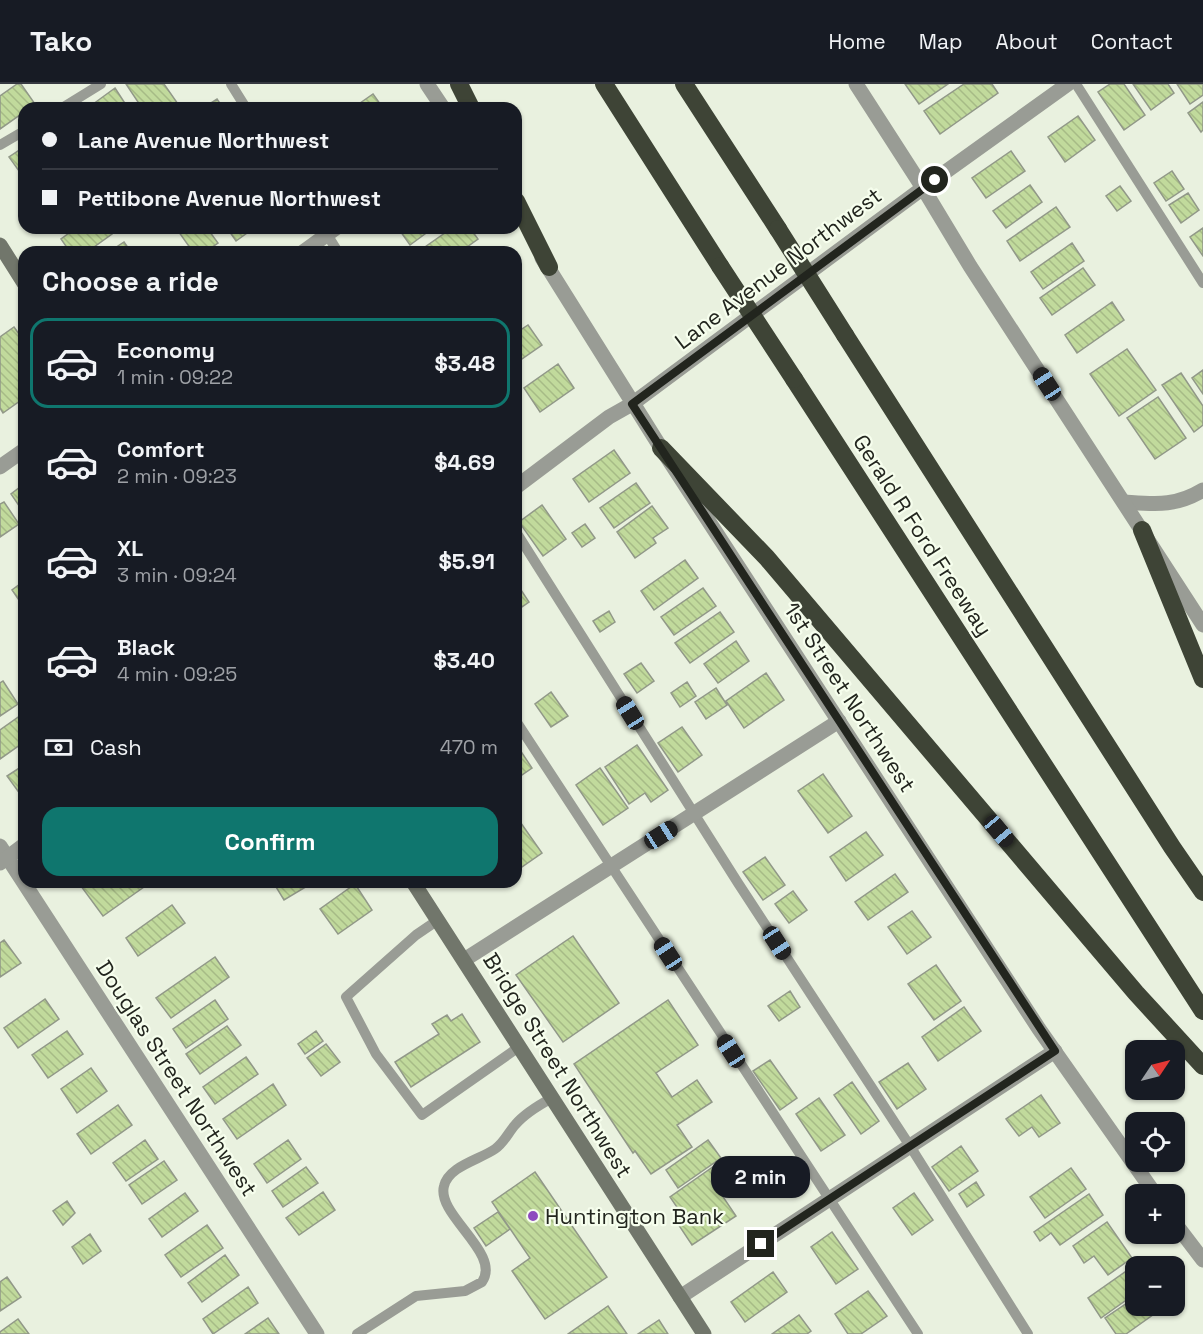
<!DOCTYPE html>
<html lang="en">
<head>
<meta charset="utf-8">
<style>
	body { margin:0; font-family:"Space Grotesk",sans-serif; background:#20242c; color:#f1f3f6; height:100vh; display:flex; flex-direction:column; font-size:22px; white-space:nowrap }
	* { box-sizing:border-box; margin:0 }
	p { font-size:20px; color:#9ea1a6 }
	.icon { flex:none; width:33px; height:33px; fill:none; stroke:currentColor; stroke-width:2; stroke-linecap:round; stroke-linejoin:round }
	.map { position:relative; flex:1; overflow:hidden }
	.side { position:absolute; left:18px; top:162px; width:504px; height:642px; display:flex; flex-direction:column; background:#171b24; border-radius:18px; box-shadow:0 2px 4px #0004 }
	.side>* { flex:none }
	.guide { position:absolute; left:18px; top:18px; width:504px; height:132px; border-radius:18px; box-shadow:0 2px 4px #0004; display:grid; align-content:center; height:132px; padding:0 24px; background:#171b24 }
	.needle { width:39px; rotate:55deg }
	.tools { position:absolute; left:1125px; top:956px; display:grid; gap:12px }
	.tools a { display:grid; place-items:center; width:60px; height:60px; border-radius:12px; background:#171b24; box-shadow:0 2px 4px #0004; font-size:30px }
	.end { position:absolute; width:27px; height:27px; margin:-14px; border:8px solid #22251e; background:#fff; box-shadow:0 0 0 3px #fff }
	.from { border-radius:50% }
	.bubble { position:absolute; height:42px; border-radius:18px; background:#171b24; box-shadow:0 2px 4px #0004; font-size:20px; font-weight:600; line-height:42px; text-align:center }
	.car { position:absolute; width:18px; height:36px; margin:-18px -9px; border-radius:8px; box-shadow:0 0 4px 2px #0007; background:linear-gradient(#222 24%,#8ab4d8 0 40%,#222 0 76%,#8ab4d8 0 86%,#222 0) }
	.guide b { display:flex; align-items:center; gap:21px; height:57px; font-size:22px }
	.guide b+b { border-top:2px solid #363941 }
	.guide i { width:15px; height:15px; background:#f1f3f6 }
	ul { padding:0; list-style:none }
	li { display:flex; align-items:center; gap:18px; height:90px; margin:0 12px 9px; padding:0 12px; border:3px solid transparent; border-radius:18px }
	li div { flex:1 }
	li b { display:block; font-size:22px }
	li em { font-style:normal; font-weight:600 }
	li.on { border-color:#0f766e }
	li>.icon { width:54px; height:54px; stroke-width:1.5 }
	h2 { padding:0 24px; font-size:27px; line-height:72px }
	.pay { display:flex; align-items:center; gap:15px; height:66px; padding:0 24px; font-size:22px }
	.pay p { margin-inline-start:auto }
	.primary-button { display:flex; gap:12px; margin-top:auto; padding:12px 24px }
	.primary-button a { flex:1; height:69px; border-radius:18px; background:#0f766e; color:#fff; font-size:24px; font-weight:600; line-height:69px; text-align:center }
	header { display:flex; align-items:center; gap:36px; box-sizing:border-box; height:84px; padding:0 30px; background:#171b24; border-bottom:2px solid #363941 }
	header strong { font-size:28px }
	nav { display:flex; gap:33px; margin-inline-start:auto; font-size:21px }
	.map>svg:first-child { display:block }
	.building { fill:url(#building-back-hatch); stroke:#919888; stroke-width:1.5 }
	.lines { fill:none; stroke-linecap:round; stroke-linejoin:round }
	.service { stroke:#999c95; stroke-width:10 }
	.minor { stroke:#999c95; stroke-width:15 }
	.tertiary { stroke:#999c95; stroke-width:15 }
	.secondary { stroke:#71766b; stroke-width:15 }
	.motorway { stroke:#3e4436; stroke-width:18 }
	.motorway-bridge { stroke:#3e4436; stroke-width:18 }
	.route { stroke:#22251e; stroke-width:8 }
	.poi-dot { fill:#8e4abf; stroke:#f6feed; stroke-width:2 }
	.labels { text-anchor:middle; stroke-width:4.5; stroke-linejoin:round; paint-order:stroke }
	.street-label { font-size:22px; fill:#22251e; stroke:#f6feed }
	.poi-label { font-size:22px; fill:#22251e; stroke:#f6feed; text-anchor:start }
</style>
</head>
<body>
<header>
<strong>Tako</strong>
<nav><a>Home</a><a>Map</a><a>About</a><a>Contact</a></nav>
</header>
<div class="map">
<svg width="1203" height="1250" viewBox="0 0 1203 1250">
	<defs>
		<pattern id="building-back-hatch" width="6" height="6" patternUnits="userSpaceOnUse" patternTransform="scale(1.5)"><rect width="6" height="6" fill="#c1da9c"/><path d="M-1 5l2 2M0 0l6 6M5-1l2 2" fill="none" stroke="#a6bb86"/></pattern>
	</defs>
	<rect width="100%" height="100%" fill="#e9f1df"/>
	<path class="building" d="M 17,0 L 21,0 L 35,20 L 30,24 L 24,24 L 24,28 L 0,45 L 0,12 Z
		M 126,0 L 164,0 L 178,20 L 172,24 L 142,24 Z
		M 905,0 L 948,0 L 919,20 Z
		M 964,0 L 992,0 L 998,9 L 940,50 L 924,27 Z
		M 1110,0 L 1124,0 L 1145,31 L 1124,46 L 1098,8 Z
		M 1133,0 L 1168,0 L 1174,9 L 1151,26 Z
		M 1177,0 L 1203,0 L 1203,11 L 1190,20 Z
		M 115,4 L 128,24 L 90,24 L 89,23 Z
		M 373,10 L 383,24 L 353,24 Z
		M 217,15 L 223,24 L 203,24 Z
		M 1203,18 L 1203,46 L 1201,48 L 1188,29 Z
		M 1078,32 L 1095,56 L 1065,78 L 1048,53 Z
		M 24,63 L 24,94 L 9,73 Z
		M 1011,67 L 1025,87 L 986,114 L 972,94 Z
		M 1172,87 L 1184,105 L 1166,117 L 1154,99 Z
		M 1030,101 L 1042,118 L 1006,144 L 993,127 Z
		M 1120,102 L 1131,117 L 1117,127 L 1106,112 Z
		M 1188,109 L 1199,126 L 1181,139 L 1169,121 Z
		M 1056,123 L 1070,143 L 1020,177 L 1007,157 Z
		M 76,144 L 108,144 L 112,150 L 87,168 L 70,168 L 61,155 Z
		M 176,144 L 207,144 L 218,159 L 205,168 L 193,168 Z
		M 227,144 L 254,144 L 236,157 Z
		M 398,144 L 433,144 L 410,161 Z
		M 452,144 L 470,144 L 478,155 L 460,168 L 428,168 L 425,163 Z
		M 1203,144 L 1203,172 L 1190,153 Z
		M 124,158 L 131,168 L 109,168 Z
		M 1072,159 L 1084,177 L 1043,205 L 1031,188 Z
		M 1083,184 L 1095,201 L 1052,231 L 1040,214 Z
		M 1112,218 L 1124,236 L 1077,269 L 1065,251 Z
		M 528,241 L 542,261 L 516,279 L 516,249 Z
		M 14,243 L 24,257 L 24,314 L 3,329 L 0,324 L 0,253 Z
		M 1127,265 L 1156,306 L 1119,332 L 1090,290 Z
		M 558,280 L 574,304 L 540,328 L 524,304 Z
		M 1203,286 L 1203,310 L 1192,294 Z
		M 1181,289 L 1203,322 L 1203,341 L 1194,348 L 1162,301 Z
		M 1158,313 L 1186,354 L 1155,375 L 1127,334 Z
		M 614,366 L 630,389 L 589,418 L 573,395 Z
		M 636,399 L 650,419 L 614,444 L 600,424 Z
		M 24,400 L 24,429 L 11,410 Z
		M 4,418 L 19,440 L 0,453 L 0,420 Z
		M 542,421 L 566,455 L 543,472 L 519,438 Z
		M 652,422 L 668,444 L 653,454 L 656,459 L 635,474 L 617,448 Z
		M 585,440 L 595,454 L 582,463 L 572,449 Z
		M 685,476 L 698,494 L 654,526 L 641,507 Z
		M 24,497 L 24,516 L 21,519 L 12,506 Z
		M 703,504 L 716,522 L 674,551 L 661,533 Z
		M 521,506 L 529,518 L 516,527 L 516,509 Z
		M 609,527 L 615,538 L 600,548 L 593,537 Z
		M 720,528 L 734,548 L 690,579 L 675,559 Z
		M 736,557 L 749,577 L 718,599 L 704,580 Z
		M 641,579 L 654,597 L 637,609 L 624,590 Z
		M 766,589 L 784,616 L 744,644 L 726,617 Z
		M 3,597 L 18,620 L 0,632 L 0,599 Z
		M 687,598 L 696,612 L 680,623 L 671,609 Z
		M 716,604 L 727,621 L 706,635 L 695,618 Z
		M 551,608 L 568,632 L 551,643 L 535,620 Z
		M 24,629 L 24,658 L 0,675 L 0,646 Z
		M 682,643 L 702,671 L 678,688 L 658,659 Z
		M 516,660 L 532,684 L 516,695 Z
		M 637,661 L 668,706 L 651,718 L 645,709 L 629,720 L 605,683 Z
		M 24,681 L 24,714 L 23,714 L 7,692 Z
		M 600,684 L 628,724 L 603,741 L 576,701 Z
		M 823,690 L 852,732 L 828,749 L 798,707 Z
		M 516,732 L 542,769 L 516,787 Z
		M 866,748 L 883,771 L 846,797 L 830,773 Z
		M 765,773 L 785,801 L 763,816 L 743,788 Z
		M 895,790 L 908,808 L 868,836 L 855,818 Z
		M 78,798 L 151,798 L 103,832 Z
		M 273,798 L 314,798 L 284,816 Z
		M 355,800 L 372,826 L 338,850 L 320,825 Z
		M 793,807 L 807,826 L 789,839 L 775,820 Z
		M 172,821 L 185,839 L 138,872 L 126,854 Z
		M 912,827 L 931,853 L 907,870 L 888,843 Z
		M 573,852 L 619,919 L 563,958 L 516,891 Z
		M 4,856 L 21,879 L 0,893 L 0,859 Z
		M 215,873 L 229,893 L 171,934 L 156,914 Z
		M 936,881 L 961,917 L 934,936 L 908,900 Z
		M 790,907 L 800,923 L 779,937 L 768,922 Z
		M 45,915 L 59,935 L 18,964 L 4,944 Z
		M 215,916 L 228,935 L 186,964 L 173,945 Z
		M 668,916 L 698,961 L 656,989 L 672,1013 L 697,996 L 712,1018 L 677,1041 L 692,1063 L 651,1090 L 635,1067 L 633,1069 L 574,980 Z
		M 964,923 L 981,947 L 938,977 L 922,953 Z
		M 462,930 L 480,958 L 411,1003 L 395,978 L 439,950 L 432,940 L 447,931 L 451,937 Z
		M 227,942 L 241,961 L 200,990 L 186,970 Z
		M 67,947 L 83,970 L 48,994 L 32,971 Z
		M 316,947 L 323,957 L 305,970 L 298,960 Z
		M 326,960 L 340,978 L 321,992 L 307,974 Z
		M 246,973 L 258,990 L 215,1020 L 203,1003 Z
		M 770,976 L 797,1014 L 780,1026 L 753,987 Z
		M 908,979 L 926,1005 L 897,1025 L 879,998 Z
		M 91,984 L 107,1007 L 77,1029 L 61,1005 Z
		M 852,998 L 879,1037 L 861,1050 L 834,1011 Z
		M 273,1000 L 286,1021 L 237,1055 L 223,1035 Z
		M 1041,1011 L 1060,1039 L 1039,1053 L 1032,1043 L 1019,1052 L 1006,1035 Z
		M 819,1014 L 845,1051 L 821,1067 L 796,1030 Z
		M 118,1021 L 132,1041 L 91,1070 L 77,1050 Z
		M 145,1056 L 158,1075 L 126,1097 L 113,1079 Z
		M 288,1056 L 301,1075 L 267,1099 L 254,1080 Z
		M 708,1056 L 721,1074 L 678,1104 L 666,1086 Z
		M 961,1062 L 978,1087 L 949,1107 L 932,1083 Z
		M 164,1077 L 177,1096 L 142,1120 L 129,1101 Z
		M 717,1080 L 726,1093 L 715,1101 L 736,1132 L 692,1161 L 674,1134 L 681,1129 L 670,1113 Z
		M 306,1083 L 318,1099 L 283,1123 L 272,1107 Z
		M 1071,1084 L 1086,1105 L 1045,1134 L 1030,1113 Z
		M 535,1088 L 607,1193 L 545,1235 L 512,1187 L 530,1174 L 492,1118 Z
		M 976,1098 L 984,1111 L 967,1123 L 959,1110 Z
		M 323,1108 L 335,1126 L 299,1151 L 286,1134 Z
		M 185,1109 L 198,1127 L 162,1153 L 149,1135 Z
		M 914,1109 L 933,1136 L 912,1151 L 893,1124 Z
		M 1089,1110 L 1103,1131 L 1060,1161 L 1051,1149 L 1040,1157 L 1034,1148 Z
		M 67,1117 L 75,1129 L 63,1141 L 53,1127 Z
		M 498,1128 L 510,1145 L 486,1162 L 474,1144 Z
		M 1107,1138 L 1132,1174 L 1108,1191 L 1094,1172 L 1084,1179 L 1073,1162 Z
		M 207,1141 L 223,1164 L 181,1193 L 165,1171 Z
		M 832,1148 L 858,1185 L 836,1200 L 811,1163 Z
		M 90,1150 L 101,1167 L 83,1180 L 72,1163 Z
		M 225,1171 L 239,1191 L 202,1218 L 188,1199 Z
		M 1132,1183 L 1136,1187 L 1136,1209 L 1101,1234 L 1088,1214 Z
		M 773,1188 L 787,1208 L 745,1238 L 731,1218 Z
		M 7,1193 L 21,1213 L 0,1227 L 0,1198 Z
		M 248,1203 L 258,1219 L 213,1250 L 203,1235 Z
		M 868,1207 L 887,1232 L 861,1250 L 848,1250 L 835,1230 Z
		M 1136,1213 L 1136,1221 L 1163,1221 L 1164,1223 L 1126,1250 L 1116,1250 L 1105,1234 Z
		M 608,1222 L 627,1250 L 568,1250 Z
		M 799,1231 L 811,1247 L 807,1250 L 772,1250 Z
		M 268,1234 L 279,1250 L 245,1250 Z
		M 18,1235 L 29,1250 L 0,1250 L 0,1248 Z
		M 659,1236 L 668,1250 L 638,1250 Z"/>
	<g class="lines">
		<path class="service" d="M 231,0 L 246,24
			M 1076,0 L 1203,199
			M 62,24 L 101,0
			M 0,61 L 24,47
			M 323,144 L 338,168
			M 516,448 L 738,799 L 910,1062 L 1028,1250
			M 516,637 L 918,1250
			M 438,836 L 416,851 L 346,913 L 376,970 L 422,1031 L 519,963
			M 357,1250 L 416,1212 L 465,1207 L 482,1198 C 502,1169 436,1131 444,1102 C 449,1082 479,1076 495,1065 C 504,1059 508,1049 515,1041 C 525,1029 539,1021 552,1014"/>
		<path class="minor" d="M 923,104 L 1068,0
			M 303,168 L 336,144
			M 0,383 L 24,366
			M 1124,418 C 1155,420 1175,423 1203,406
			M 0,762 L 317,1250
			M 464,876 L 839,637
			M 680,1213 L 1055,967"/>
		<path class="tertiary" d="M 427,0 L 443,24
			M 856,0 L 923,104 L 970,182 L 1203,541
			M 542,174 L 661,364 L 1039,945 L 1155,1110
			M 516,403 L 609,333 L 632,320 L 923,104
			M 0,779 L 24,761
			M 1174,1138 L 1203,1176"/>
		<path class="secondary" d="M 0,161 L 24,199
			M 413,798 L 704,1250"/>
		<path class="motorway" d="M 459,0 L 471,24
			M 604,0 L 720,182
			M 684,0 L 778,145
			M 516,117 L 549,183
			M 845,251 L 1172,763 L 1203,808
			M 794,295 L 1203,927
			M 661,364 L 767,474 L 1136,909 L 1203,982
			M 1142,446 L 1203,595"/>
		<path class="motorway-bridge" d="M 778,145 L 845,251
			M 720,182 L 794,295"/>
	</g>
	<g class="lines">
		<path class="route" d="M 761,1160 L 1055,967 L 632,320 L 935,96"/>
	</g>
	<circle class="poi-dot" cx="533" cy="1132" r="6"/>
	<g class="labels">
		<g class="street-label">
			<text transform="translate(778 184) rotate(-37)" y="8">Lane Avenue Northwest</text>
			<text transform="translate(923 451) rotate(57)" y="8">Gerald R Ford Freeway</text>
			<text transform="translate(850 613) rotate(57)" y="8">1st Street Northwest</text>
			<text transform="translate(558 981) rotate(58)" y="8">Bridge Street Northwest</text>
			<text transform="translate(177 994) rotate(57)" y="8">Douglas Street Northwest</text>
		</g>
		<g class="poi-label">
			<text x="545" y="1140">Huntington Bank</text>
		</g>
	</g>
</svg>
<div class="tools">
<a><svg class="needle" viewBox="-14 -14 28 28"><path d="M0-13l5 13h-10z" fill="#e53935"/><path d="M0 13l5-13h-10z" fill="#9ea1a6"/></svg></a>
<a><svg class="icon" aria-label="locate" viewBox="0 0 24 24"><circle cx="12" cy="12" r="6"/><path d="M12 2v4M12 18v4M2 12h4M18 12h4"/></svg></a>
<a>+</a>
<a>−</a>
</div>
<i class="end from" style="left:935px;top:96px"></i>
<i class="end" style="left:761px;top:1160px"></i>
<div class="bubble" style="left:711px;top:1072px;width:99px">2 min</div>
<i class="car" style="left:1047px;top:300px;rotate:327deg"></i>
<i class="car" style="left:630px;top:629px;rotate:328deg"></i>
<i class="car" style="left:999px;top:747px;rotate:140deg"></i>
<i class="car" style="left:661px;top:751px;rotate:58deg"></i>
<i class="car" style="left:777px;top:859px;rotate:147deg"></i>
<i class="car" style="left:668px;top:870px;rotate:327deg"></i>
<i class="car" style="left:731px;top:967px;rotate:327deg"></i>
<div class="guide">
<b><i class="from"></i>Lane Avenue Northwest</b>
<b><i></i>Pettibone Avenue Northwest</b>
</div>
<section class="side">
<h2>Choose a ride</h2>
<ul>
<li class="on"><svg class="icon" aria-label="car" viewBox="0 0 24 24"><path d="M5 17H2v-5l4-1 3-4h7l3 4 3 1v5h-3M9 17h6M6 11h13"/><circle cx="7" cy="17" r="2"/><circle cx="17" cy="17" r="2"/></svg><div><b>Economy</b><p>1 min · 09:22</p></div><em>$3.48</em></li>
<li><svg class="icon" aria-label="car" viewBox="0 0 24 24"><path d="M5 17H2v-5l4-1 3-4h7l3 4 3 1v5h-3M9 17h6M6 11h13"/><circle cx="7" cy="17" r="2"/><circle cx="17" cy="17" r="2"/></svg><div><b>Comfort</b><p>2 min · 09:23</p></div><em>$4.69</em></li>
<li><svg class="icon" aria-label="car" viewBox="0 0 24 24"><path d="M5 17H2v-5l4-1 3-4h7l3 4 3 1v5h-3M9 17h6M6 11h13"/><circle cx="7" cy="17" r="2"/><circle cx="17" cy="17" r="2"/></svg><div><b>XL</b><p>3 min · 09:24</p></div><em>$5.91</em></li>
<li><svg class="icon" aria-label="car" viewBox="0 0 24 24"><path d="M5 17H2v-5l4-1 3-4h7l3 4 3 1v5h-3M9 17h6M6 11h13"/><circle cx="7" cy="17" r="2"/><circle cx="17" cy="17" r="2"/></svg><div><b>Black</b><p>4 min · 09:25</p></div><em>$3.40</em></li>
</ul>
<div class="pay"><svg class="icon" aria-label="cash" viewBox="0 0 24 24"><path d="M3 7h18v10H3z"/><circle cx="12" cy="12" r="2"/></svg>Cash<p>470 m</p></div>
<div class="primary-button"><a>Confirm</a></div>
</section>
</div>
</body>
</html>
